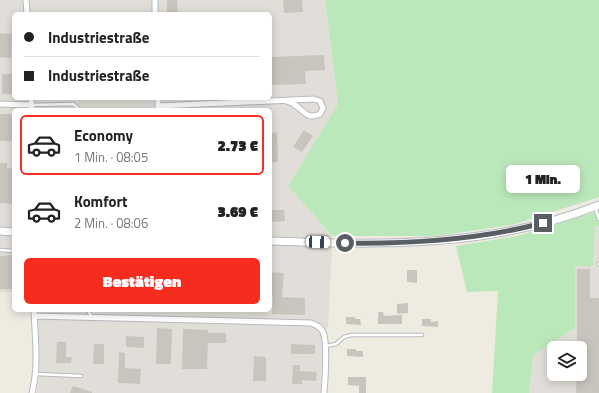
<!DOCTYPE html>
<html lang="de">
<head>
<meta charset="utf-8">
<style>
	body { margin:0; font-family:"Titillium Web",sans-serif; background:#f2f2f2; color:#222; height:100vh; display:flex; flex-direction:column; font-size:15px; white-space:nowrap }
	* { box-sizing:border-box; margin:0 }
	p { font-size:13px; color:#767676 }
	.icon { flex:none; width:22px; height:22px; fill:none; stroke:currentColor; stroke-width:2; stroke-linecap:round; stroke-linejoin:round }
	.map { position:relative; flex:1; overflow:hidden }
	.details { position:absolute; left:12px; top:108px; width:260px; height:204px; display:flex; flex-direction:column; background:#fff; border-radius:6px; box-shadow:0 2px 10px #0003 }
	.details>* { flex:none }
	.banner { position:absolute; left:12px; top:12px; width:260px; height:88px; border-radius:6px; box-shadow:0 2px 10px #0003; display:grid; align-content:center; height:88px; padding:0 12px; background:#fff }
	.tools { position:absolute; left:547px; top:341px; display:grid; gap:8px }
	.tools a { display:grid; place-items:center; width:40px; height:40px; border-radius:6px; background:#fff; box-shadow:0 2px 10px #0003; font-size:20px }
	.end { position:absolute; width:18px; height:18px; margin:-9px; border:5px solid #595e63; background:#fff; box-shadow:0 0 0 2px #fff }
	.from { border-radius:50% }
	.bubble { position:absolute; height:28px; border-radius:6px; background:#fff; box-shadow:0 2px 10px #0003; font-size:13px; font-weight:800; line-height:28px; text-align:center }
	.car { position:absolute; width:12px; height:24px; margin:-12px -6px; border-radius:5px; box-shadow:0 0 3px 1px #0007; background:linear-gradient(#fff 24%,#345 0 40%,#fff 0 76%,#345 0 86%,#fff 0) }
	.banner b { display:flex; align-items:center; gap:14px; height:38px; font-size:15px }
	.banner b+b { border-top:1px solid #e0e0e0 }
	.banner i { width:10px; height:10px; background:#222 }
	ul { padding:7px 0 0; list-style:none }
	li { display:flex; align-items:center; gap:12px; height:60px; margin:0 8px 6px; padding:0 4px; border:2px solid transparent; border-radius:6px }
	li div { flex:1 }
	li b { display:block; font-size:15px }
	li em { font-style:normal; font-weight:800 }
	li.active { border-color:#f62c1e }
	li>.icon { width:36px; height:36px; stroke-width:1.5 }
	.action { display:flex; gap:8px; margin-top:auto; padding:8px 12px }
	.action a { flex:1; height:46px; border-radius:6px; background:#f62c1e; color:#fff; font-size:16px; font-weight:800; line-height:46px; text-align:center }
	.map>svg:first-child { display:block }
	.industrial { fill:#e1ded9; fill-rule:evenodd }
	.green { fill:#bbe8bb }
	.building { fill:#c9c5be }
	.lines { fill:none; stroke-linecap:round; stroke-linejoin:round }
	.lane-casing { stroke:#b6babf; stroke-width:4.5 }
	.street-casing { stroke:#b6babf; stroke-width:7 }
	.secondary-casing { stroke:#b7bbc1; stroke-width:9 }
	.lane { stroke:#fff; stroke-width:2.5 }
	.street { stroke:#fff; stroke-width:5 }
	.secondary { stroke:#fff; stroke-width:7 }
	.route { stroke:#595e63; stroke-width:5 }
</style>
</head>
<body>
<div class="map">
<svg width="599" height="393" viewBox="0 0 599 393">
	<rect width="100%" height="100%" fill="#eeebe1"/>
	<path class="industrial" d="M 0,0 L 325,0 L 338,104 L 288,186 L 329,233 L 332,249 L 328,326 L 321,336 L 322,347 L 321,393 L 36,393 L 38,386 L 40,365 L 38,310 L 270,310 L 270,110 L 14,110 L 14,292 L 0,292 ZM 14,14 L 270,14 L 270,98 L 14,98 Z
		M 595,226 L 599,226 L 599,393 L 529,393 L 533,355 L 575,328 L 575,266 L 593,266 ZM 554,348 L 580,348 L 580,374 L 554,374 Z"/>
	<path class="green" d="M 325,0 L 599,0 L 599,197 L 512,225 L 436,236 L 332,236 L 288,186 L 338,104 Z
		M 599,211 L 599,226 L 595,226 L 593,266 L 575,266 L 575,328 L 533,355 L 529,393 L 492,393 L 498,291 L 467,292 L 456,246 L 517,236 Z"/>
	<path class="building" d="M 167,0 L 177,0 L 178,13 L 167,13 Z
		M 283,0 L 302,0 L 303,12 L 284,13 Z
		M 0,33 L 12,34 L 11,58 L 0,57 Z
		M 324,55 L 325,70 L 305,71 L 306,84 L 270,85 L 270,57 Z
		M 2,74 L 14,74 L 13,94 L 2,94 Z
		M 0,114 L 14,114 L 14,141 L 0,141 Z
		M 304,130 L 313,136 L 302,152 L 293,147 Z
		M 277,132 L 278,162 L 270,162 L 270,133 Z
		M 0,163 L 7,163 L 7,168 L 14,169 L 14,204 L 0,203 Z
		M 270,210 L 284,210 L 285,221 L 274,222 L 270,221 Z
		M 14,255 L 14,289 L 0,289 L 0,256 Z
		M 577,269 L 590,269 L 590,298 L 599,298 L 599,393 L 576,393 L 577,374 L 580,374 L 580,348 L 577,348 Z
		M 407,270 L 417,270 L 417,283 L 407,282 Z
		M 271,272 L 284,273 L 282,297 L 305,298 L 305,315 L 272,314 L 273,297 L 270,297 Z
		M 408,303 L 408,313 L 397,314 L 397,304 Z
		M 378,312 L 383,312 L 384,316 L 402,315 L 402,324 L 378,324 Z
		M 346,317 L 355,317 L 355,319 L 360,319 L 361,325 L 346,324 Z
		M 422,319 L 431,319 L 431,322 L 438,321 L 438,327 L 422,326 Z
		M 157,328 L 172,329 L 171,364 L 156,364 Z
		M 183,329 L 208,330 L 208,333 L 226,333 L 226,343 L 208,343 L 207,369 L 182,369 Z
		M 126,336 L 144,337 L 144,348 L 126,347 Z
		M 57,342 L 66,342 L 66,357 L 72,357 L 71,363 L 56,363 Z
		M 94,344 L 104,344 L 104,364 L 93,364 Z
		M 291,344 L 315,345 L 315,354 L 291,354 Z
		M 347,349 L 356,349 L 356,351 L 363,351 L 363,357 L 347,356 Z
		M 119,352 L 125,353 L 125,368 L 141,369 L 140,384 L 118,383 Z
		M 254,356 L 266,357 L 266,381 L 253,381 Z
		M 293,365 L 300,365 L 300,371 L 317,372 L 316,381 L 302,380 L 302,384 L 292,384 Z
		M 348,377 L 366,377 L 366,393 L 359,393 L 359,386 L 348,385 Z
		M 73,386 L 92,392 L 92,393 L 70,393 Z"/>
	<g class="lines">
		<g class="lane-casing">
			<path id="lane" d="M 31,105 L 73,104 L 80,110
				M 595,207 L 599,219
				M 0,250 L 14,251
				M 599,265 L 599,263
				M 88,310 L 91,316
				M 326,346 L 336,344 L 344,337 L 351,335 L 422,335
				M 36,374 L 81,376"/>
		</g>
		<g class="street-casing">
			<path id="street" d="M 26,0 L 27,14
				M 155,0 L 155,14
				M 31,98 L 32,110
				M 158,98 L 158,110
				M 0,104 L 31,105
				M 158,106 L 314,99 L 320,101 L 323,108 L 320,114 C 307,120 305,111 295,105 C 292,103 289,102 286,101
				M 34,316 L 311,323 C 316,325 321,327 323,332 C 328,343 325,380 324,393
				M 32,393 C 39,366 35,337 34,310"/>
		</g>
		<g class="secondary-casing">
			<path id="secondary" d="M 0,231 L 14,232
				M 270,241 C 384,245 491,248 599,205"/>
		</g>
		<use href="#lane" class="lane"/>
		<use href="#street" class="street"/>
		<use href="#secondary" class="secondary"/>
	</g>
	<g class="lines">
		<path class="route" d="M 345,243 C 412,244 478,240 543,223"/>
	</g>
</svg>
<div class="tools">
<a><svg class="icon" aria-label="layers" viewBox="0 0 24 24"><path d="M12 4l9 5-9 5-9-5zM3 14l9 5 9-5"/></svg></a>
</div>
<i class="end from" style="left:345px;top:243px"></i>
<i class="end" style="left:543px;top:223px"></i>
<div class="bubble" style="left:506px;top:165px;width:74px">1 Min.</div>
<i class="car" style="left:318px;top:242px;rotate:92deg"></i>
<div class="banner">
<b><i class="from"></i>Industriestraße</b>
<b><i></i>Industriestraße</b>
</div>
<section class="details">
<ul>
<li class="active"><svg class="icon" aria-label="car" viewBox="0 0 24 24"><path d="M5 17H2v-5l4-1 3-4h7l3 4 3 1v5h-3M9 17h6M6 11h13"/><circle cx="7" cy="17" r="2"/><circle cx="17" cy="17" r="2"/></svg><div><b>Economy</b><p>1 Min. · 08:05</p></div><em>2.73 €</em></li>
<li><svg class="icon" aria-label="car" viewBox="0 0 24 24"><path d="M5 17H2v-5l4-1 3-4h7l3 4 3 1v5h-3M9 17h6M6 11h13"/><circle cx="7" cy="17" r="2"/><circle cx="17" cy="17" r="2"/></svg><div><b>Komfort</b><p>2 Min. · 08:06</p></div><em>3.69 €</em></li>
</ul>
<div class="action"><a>Bestätigen</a></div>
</section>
</div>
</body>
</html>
